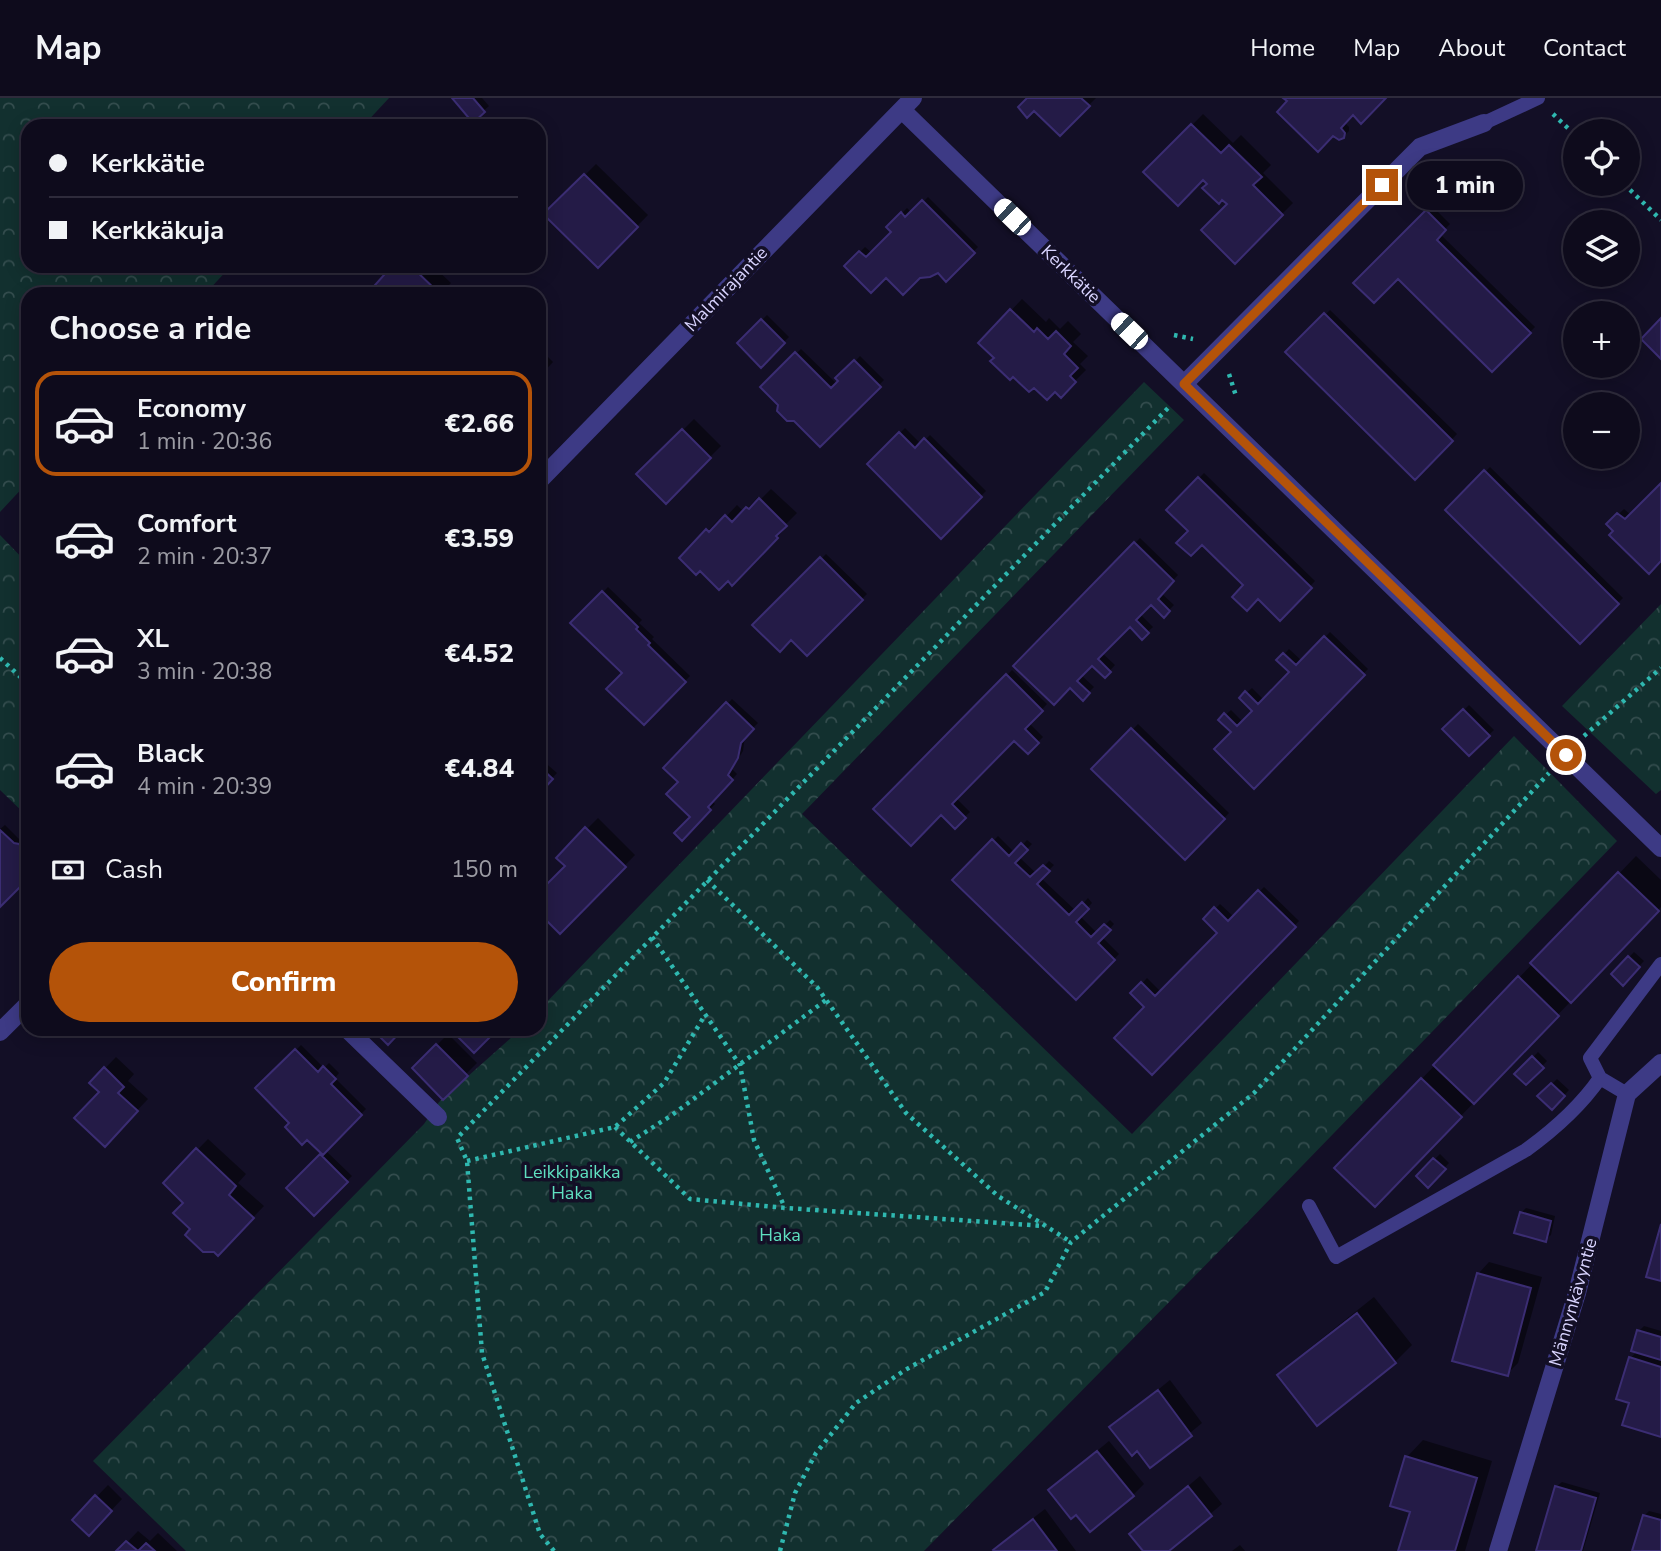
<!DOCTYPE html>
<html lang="en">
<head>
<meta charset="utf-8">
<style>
	body { margin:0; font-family:"Nunito Sans",sans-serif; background:#171425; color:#f1f3f6; height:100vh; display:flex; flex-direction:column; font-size:26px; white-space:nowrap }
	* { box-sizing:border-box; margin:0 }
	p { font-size:23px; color:#9b9ba3 }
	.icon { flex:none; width:38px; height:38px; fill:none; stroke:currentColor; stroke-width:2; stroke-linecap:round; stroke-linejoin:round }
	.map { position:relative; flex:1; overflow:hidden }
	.details { position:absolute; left:21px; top:189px; width:525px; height:749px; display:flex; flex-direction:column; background:#0e0b1c; border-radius:21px; box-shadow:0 4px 18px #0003,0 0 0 2px #2e2b3b }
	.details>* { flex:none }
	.hud { position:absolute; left:21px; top:21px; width:525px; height:154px; border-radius:21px; box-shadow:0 4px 18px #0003,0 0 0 2px #2e2b3b; display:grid; align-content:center; height:154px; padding:0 28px; background:#0e0b1c }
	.tools { position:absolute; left:1563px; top:21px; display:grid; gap:14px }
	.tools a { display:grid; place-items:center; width:77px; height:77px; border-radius:50%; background:#0e0b1c; box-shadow:0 4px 18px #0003,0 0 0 2px #2e2b3b; font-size:35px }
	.end { position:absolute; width:32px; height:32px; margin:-16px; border:9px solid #b45309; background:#fff; box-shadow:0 0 0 4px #fff }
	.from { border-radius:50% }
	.bubble { position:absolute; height:49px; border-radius:24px; background:#0e0b1c; box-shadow:0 4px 18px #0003,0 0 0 2px #2e2b3b; font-size:23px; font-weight:800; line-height:49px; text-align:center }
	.car { position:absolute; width:21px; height:42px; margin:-21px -10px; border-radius:9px; box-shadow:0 0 5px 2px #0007; background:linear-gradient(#fff 24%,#345 0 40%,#fff 0 76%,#345 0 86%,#fff 0) }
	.hud b { display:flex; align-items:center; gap:24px; height:66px; font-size:26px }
	.hud b+b { border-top:2px solid #2e2b3b }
	.hud i { width:18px; height:18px; background:#f1f3f6 }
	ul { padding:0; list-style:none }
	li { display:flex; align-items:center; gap:21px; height:105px; margin:0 14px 10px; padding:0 14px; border:4px solid transparent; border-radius:21px }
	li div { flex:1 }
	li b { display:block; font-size:26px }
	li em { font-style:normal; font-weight:800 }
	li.selected { border-color:#b45309 }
	li>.icon { width:63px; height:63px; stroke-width:1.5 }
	h2 { padding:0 28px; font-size:32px; line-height:84px }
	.pay { display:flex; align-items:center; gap:18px; height:77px; padding:0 28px; font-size:26px }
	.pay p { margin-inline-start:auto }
	.action { display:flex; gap:14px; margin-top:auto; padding:14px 28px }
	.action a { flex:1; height:80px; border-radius:42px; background:#b45309; color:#fff; font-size:28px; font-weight:800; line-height:80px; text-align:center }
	header { display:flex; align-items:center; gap:42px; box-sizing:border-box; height:98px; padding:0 35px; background:#0e0b1c; border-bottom:2px solid #2e2b3b }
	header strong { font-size:33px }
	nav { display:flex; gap:38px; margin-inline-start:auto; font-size:24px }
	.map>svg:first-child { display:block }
	.forest { fill:url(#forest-crowns) }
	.shadow { fill:#0007 }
	.building { fill:#241b47; stroke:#3b2d73; stroke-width:2 }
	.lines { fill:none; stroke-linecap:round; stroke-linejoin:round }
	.path { stroke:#2fb8b0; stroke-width:4.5; stroke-dasharray:3.5 5; stroke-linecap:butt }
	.lane { stroke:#3d3a85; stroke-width:14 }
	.street { stroke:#3d3a85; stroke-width:18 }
	.route { stroke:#b45309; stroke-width:9 }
	.labels { text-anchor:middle; stroke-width:7; stroke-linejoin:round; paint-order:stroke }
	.street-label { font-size:18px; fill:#d9d4ff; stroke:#130f26 }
	.park-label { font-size:18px; fill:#5fe0c0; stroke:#130f26 }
</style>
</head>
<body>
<header>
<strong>Map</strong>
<nav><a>Home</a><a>Map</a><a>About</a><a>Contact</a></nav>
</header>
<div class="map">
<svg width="1661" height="1453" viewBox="0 0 1661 1453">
	<defs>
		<pattern id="forest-crowns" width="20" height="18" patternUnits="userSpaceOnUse" patternTransform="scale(1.75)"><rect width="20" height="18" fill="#12302f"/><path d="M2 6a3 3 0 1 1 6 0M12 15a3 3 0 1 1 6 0" fill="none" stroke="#344d4e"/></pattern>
	</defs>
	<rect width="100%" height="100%" fill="#130f26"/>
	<path class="forest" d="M 0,0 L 389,0 L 363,28 L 28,28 L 28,168 L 231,168 L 205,196 L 28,196 L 28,384 L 0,414 Z
		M 1144,284 L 1184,322 L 802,716 L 1132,1036 L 1514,638 L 1617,743 L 1240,1132 L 924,1453 L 186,1453 L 93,1363 L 424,1026 L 439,1004 L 521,931 L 539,931 L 539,912 Z
		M 0,437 L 28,466 L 28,719 L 0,692 Z
		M 1661,506 L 1661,692 L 1656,696 L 1562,608 Z"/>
	<path class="shadow" d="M 454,0 L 482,0 L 489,8 L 473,22 Z
		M 1029,0 L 1096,0 L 1060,36 Z
		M 1286,0 L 1384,0 L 1353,15 L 1344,24 L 1349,29 L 1349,33 L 1343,39 Z
		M 1203,16 L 1233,45 L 1241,37 L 1271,67 L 1263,75 L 1293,105 L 1235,163 L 1229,106 L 1203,80 L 1146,74 Z
		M 596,66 L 648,117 L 598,168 L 546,116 Z
		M 928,99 L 978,149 L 946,181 L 938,172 L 886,177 L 846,168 L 865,149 L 872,155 L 894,133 L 888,129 L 907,110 L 912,115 Z
		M 1432,108 L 1450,126 L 1440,136 L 1535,229 L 1492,272 L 1398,179 L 1356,185 Z
		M 395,168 L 433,168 L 451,185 L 440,196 L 369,196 Z
		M 1022,201 L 1046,224 L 1049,220 L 1060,231 L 1068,223 L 1081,236 L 1073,244 L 1088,258 L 1080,266 L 1086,272 L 1061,297 L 996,260 L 980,245 Z
		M 1330,212 L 1457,336 L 1415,380 L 1288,254 Z
		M 767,217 L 789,239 L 761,267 L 739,245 Z
		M 539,250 L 553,264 L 539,279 Z
		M 801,251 L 837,286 L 839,284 L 838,281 L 860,258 L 884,282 L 820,347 L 763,289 Z
		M 694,321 L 721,348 L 666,403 L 639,376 Z
		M 905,330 L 921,346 L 930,337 L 986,393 L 941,438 L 869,366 Z
		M 1490,369 L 1623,500 L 1580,543 L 1447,412 Z
		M 1204,375 L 1315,483 L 1280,520 L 1168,412 Z
		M 1661,387 L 1661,461 L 1615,433 L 1608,426 L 1624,411 L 1631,417 Z
		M 771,391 L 797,415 L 786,426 L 788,428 L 732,485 L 728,481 L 700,471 L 682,460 L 718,422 L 721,424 L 737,407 L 744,414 L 758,399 L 761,401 Z
		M 1140,440 L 1178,477 L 1161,495 L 1174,507 L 1164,517 L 1151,505 L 1140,516 L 1153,529 L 1142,539 L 1130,527 L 1102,555 L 1115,567 L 1105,578 L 1092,565 L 1081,577 L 1094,589 L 1083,600 L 1070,588 L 1016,568 Z
		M 826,456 L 867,496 L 807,556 L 791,540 L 755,527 Z
		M 608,489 L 642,522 L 639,525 L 654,539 L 652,541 L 690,578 L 644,625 L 624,575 L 573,525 Z
		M 1330,534 L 1368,571 L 1254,688 L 1233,634 L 1220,622 L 1231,612 L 1243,624 L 1254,613 L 1241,600 L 1252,590 L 1264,602 L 1292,574 L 1279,562 L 1289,551 L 1302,563 Z
		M 1012,572 L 1047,606 L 1029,625 L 1043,639 L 1028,654 L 1014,640 L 956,700 L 970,714 L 955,728 L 941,715 L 876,711 Z
		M 732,601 L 758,625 L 745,638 L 743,653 L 732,671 L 737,676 L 712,703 L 715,706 L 682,740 L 692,718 L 680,684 L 666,670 Z
		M 1469,607 L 1494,632 L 1469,656 L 1445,631 Z
		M 1138,626 L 1229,715 L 1185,760 L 1094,671 Z
		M 541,661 L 557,675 L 539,694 L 539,663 Z
		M 598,720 L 635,757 L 560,834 L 539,813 L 539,797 L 567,768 L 558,760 Z
		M 5,727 L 19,741 L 28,745 L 28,779 L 0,807 L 0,731 Z
		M 998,738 L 1015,755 L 1027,742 L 1032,746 L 1019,759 L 1037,776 L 1049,763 L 1054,767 L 1041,780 L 1076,813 L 1088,800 L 1092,805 L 1080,818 L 1097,835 L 1110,822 L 1114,826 L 1102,839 L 1119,856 L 1076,900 L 955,782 Z
		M 1636,758 L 1661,782 L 1661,809 L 1392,1090 L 1336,1070 Z
		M 1264,789 L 1299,823 L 1152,974 L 1147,909 L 1133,895 L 1147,880 L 1161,894 L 1219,835 L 1215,811 L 1220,806 L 1234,819 Z
		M 1634,854 L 1644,863 L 1623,885 L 1613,876 Z
		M 448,936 L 477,965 L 443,999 L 414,970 Z
		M 301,947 L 324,970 L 329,965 L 339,975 L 335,980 L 366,1011 L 325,1052 L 352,1078 L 314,1116 L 288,1090 L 323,1055 L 258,990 Z
		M 1538,954 L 1547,963 L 1526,985 L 1517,976 Z
		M 116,959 L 134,976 L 128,983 L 148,1001 L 105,1046 L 101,994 L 91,985 Z
		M 1557,981 L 1569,992 L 1552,1010 L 1540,998 Z
		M 208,1041 L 246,1076 L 238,1085 L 264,1108 L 218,1155 L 185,1105 L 165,1085 Z
		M 1440,1056 L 1449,1065 L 1428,1087 L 1418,1078 Z
		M 1526,1110 L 1555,1118 L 1551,1137 L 1545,1142 L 1521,1115 Z
		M 1489,1164 L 1542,1179 L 1518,1265 L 1507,1276 L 1478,1176 Z
		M 1374,1199 L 1412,1247 L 1395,1264 L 1317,1325 L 1280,1277 L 1296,1261 Z
		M 1644,1228 L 1661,1233 L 1661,1337 L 1631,1304 L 1631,1260 L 1637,1253 L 1639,1233 Z
		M 1170,1282 L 1202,1325 L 1150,1368 L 1138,1351 L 1112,1329 Z
		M 1423,1342 L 1492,1363 L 1465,1453 L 1399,1453 L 1412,1412 L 1407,1359 Z
		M 1109,1343 L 1144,1386 L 1133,1397 L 1076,1414 L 1050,1392 Z
		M 1200,1378 L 1222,1406 L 1166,1453 L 1145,1453 L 1132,1436 Z
		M 1562,1384 L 1600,1395 L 1583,1453 L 1538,1453 L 1556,1389 Z
		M 108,1387 L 122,1401 L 89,1436 L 74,1422 Z
		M 1045,1411 L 1076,1453 L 996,1453 L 1006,1441 Z
		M 1649,1413 L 1661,1416 L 1661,1453 L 1634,1453 L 1644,1418 Z
		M 138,1433 L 150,1443 L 158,1435 L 177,1453 L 119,1453 Z
		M 1240,1447 L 1245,1453 L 1232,1453 Z"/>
	<path class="building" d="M 452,0 L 473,0 L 485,14 L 473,25 Z
		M 1027,0 L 1081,0 L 1090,8 L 1060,38 L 1034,13 L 1027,20 L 1018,9 Z
		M 1283,0 L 1386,0 L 1361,26 L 1353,17 L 1341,30 L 1345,35 L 1344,40 L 1339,42 L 1333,38 L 1318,54 L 1277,14 L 1287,3 Z
		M 1191,26 L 1221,55 L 1229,47 L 1262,79 L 1253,87 L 1283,117 L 1235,166 L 1201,132 L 1227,106 L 1222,102 L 1219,106 L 1202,90 L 1207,86 L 1203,82 L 1178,108 L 1143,74 Z
		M 584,76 L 638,129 L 598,170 L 543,116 Z
		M 922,102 L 975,155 L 946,184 L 938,175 L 930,179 L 920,180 L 903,197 L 886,180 L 871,195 L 844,168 L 859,153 L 866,159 L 891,134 L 886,129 L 901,114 L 905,119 Z
		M 1426,112 L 1446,132 L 1437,142 L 1531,235 L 1492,274 L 1398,181 L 1374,205 L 1353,185 Z
		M 392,168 L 411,168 L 440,196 L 367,196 Z
		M 1010,211 L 1034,234 L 1037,230 L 1048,241 L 1056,233 L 1071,248 L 1064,256 L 1078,270 L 1070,278 L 1076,284 L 1061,300 L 1055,294 L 1047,302 L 1034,290 L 1029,294 L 1013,279 L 1010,282 L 990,263 L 994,260 L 978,245 Z
		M 1324,215 L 1453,343 L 1415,382 L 1285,254 Z
		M 1661,220 L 1661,261 L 1641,241 Z
		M 761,221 L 785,245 L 761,270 L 737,245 Z
		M 795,254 L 831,290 L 838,283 L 835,280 L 854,262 L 881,289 L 820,349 L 794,323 L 787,323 L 777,313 L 778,307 L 760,289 Z
		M 682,331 L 711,360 L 666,406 L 636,376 Z
		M 899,334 L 915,350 L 924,340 L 982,399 L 941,441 L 867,366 Z
		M 1484,372 L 1619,506 L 1580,546 L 1445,412 Z
		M 1198,379 L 1312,490 L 1280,523 L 1258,501 L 1247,513 L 1232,499 L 1243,487 L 1202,447 L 1191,458 L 1176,445 L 1188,433 L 1166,412 Z
		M 1661,385 L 1661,463 L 1649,476 L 1609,437 L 1613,433 L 1606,426 L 1617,415 L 1625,421 Z
		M 759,400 L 787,428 L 776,438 L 778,440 L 732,488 L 728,483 L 719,492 L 700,473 L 696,477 L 679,460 L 706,431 L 709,434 L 725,417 L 732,424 L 746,409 L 749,411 Z
		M 1134,444 L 1174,483 L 1158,501 L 1170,513 L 1164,520 L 1151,507 L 1136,522 L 1149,535 L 1142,542 L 1130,529 L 1098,561 L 1111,574 L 1105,580 L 1092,568 L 1077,583 L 1090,595 L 1083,603 L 1070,590 L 1054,607 L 1013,568 Z
		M 820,459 L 863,502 L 807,558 L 791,542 L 780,554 L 752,527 Z
		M 602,493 L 638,529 L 636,531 L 650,545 L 648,547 L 686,584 L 644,627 L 606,591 L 622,575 L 570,525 Z
		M 1324,538 L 1365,577 L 1254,691 L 1214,651 L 1231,634 L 1218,622 L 1224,615 L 1237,628 L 1252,613 L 1239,600 L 1245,593 L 1258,606 L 1289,574 L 1276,562 L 1283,555 L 1296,567 Z
		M 1006,576 L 1043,613 L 1025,631 L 1039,645 L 1028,656 L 1014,643 L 952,706 L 966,720 L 955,731 L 941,717 L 911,748 L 873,711 Z
		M 726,604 L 754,631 L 741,645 L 738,660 L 728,677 L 733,682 L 708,709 L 711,712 L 682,743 L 674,735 L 690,719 L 666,696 L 678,684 L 663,670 Z
		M 1463,611 L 1490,638 L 1469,658 L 1442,631 Z
		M 1131,630 L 1225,721 L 1185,762 L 1091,671 Z
		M 539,668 L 553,681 L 539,696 Z
		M 585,729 L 626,769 L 560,836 L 539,815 L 539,794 L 565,768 L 556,760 Z
		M 0,732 L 14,745 L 19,746 L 28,759 L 28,781 L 0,809 Z
		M 992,741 L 1009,758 L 1021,745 L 1028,752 L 1015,765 L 1030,779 L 1043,767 L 1050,773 L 1037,786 L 1069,817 L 1082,804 L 1089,811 L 1076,824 L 1091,839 L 1104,826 L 1111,832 L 1098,845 L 1115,862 L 1076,902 L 952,782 Z
		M 1618,774 L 1659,813 L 1571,905 L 1530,865 Z
		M 1258,792 L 1296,829 L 1152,977 L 1114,940 L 1144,909 L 1130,895 L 1141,884 L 1155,898 L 1217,835 L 1203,821 L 1214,809 L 1228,823 Z
		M 1628,858 L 1640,869 L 1623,888 L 1611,876 Z
		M 1518,878 L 1559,918 L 1474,1006 L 1433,967 Z
		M 372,931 L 402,931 L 402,932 L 388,947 Z
		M 450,931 L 498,931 L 474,955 Z
		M 436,946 L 468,978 L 443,1002 L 412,970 Z
		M 295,951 L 318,974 L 323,968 L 336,981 L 331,986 L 362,1017 L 323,1057 L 307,1042 L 302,1047 L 285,1029 L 289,1025 L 255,990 Z
		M 1532,958 L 1544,970 L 1526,987 L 1514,976 Z
		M 104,969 L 124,989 L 118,995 L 138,1013 L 105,1049 L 74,1020 L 99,994 L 89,985 Z
		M 1421,980 L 1462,1019 L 1375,1109 L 1334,1070 Z
		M 1551,985 L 1565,998 L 1552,1012 L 1537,998 Z
		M 196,1050 L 236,1088 L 229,1097 L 254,1120 L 218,1158 L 214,1154 L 203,1154 L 185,1137 L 190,1131 L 173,1115 L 183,1105 L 163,1085 Z
		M 320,1056 L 348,1084 L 314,1118 L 286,1090 Z
		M 1433,1060 L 1446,1071 L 1428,1090 L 1416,1078 Z
		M 1520,1114 L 1551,1123 L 1546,1144 L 1514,1135 Z
		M 1661,1126 L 1661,1183 L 1646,1179 Z
		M 1477,1175 L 1531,1190 L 1508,1278 L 1452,1263 Z
		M 1357,1215 L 1396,1265 L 1317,1328 L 1277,1277 Z
		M 1637,1232 L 1661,1239 L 1661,1262 L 1631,1253 Z
		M 1629,1259 L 1661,1269 L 1661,1339 L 1622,1327 L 1629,1305 L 1616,1301 Z
		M 1158,1292 L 1192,1338 L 1150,1370 L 1137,1353 L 1132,1358 L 1109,1329 Z
		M 1097,1353 L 1134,1398 L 1090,1434 L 1076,1417 L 1071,1421 L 1048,1392 Z
		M 1405,1358 L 1477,1380 L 1455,1453 L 1398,1453 L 1410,1414 L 1390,1408 Z
		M 1188,1388 L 1212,1418 L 1169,1453 L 1143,1453 L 1129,1436 Z
		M 1555,1388 L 1596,1400 L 1581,1453 L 1536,1453 Z
		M 95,1397 L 112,1413 L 89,1438 L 72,1422 Z
		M 1643,1417 L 1661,1422 L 1661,1453 L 1632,1453 Z
		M 1033,1421 L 1057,1453 L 994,1453 L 993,1452 Z
		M 126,1443 L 138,1453 L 116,1453 Z
		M 146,1445 L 155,1453 L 138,1453 Z"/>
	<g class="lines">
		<path class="path" d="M 1553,16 L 1575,37
			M 1624,86 L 1661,122
			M 1174,237 L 1193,241
			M 1229,276 L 1236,298
			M 0,560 L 28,586
			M 1584,638 L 1661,570
			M 707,782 L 817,889 L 906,1015 L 998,1098 L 1071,1144
			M 652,839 L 740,967 L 754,1042 L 785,1110
			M 615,1029 L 690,1101 L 786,1110 L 1044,1128
			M 630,1044 L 672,1017 L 826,902
			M 467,1063 L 615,1029 L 664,985 L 705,917
			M 554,1453 L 540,1436 L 482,1255 L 467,1063 L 457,1040 L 1170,308
			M 780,1453 L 795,1395 L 816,1355 L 856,1305 L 905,1272 L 1045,1194 L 1071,1144 L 1254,995 L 1549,675"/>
		<path class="lane" d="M 1484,25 L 1538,0
			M 1600,980 L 1590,960 L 1661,866
			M 1309,1108 L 1336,1159 L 1526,1052 C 1555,1031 1580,1009 1600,980 L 1627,996"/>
		<path class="street" d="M 902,12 L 1661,750
			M 1184,286 L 1420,49 L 1484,25
			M 539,383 L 913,0
			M 347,931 L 438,1019
			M 0,934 L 28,906
			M 1498,1453 L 1577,1195 L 1627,996 L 1661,965"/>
	</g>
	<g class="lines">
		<path class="route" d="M 1382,87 L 1184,286 L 1566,657"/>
	</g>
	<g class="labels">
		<g class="street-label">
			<text transform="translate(1071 176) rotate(44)" y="6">Kerkkätie</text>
			<text transform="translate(726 191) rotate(-46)" y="6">Malmirajantie</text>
			<text transform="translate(1573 1204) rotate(-74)" y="6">Männynkävyntie</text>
		</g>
		<g class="park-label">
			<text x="572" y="1080">Leikkipaikka<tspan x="572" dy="21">Haka</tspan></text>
			<text x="780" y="1143">Haka</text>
		</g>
	</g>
</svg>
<div class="tools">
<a><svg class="icon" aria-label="locate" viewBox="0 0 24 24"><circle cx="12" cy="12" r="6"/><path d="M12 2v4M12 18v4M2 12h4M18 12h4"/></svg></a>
<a><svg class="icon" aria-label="layers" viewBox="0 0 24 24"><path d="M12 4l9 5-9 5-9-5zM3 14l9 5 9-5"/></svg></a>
<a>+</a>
<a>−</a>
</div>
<i class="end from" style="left:1566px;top:657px"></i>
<i class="end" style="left:1382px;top:87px"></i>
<div class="bubble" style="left:1407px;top:63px;width:116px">1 min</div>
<i class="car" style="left:1012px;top:119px;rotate:314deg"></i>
<i class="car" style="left:1129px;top:233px;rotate:314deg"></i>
<div class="hud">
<b><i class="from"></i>Kerkkätie</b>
<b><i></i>Kerkkäkuja</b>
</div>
<section class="details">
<h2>Choose a ride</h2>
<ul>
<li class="selected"><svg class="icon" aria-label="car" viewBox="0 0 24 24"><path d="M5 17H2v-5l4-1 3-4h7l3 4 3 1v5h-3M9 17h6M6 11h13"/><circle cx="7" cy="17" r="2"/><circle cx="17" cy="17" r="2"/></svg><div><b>Economy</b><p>1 min · 20:36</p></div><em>€2.66</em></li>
<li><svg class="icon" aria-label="car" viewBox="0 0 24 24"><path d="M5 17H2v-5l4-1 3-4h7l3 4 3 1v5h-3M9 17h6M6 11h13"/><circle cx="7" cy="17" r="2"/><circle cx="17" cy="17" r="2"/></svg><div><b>Comfort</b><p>2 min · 20:37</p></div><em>€3.59</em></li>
<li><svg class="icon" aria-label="car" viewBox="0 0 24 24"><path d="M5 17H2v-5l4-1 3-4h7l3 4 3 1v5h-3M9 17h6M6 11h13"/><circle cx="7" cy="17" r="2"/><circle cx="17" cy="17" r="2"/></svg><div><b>XL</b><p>3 min · 20:38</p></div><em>€4.52</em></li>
<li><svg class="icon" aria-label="car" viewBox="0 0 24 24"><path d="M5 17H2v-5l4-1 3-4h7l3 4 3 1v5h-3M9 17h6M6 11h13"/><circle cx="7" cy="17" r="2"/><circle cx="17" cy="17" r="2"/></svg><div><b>Black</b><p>4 min · 20:39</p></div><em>€4.84</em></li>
</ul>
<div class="pay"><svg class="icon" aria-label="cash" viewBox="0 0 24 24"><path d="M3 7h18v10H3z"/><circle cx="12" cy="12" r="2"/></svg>Cash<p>150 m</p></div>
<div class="action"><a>Confirm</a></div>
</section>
</div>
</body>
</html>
